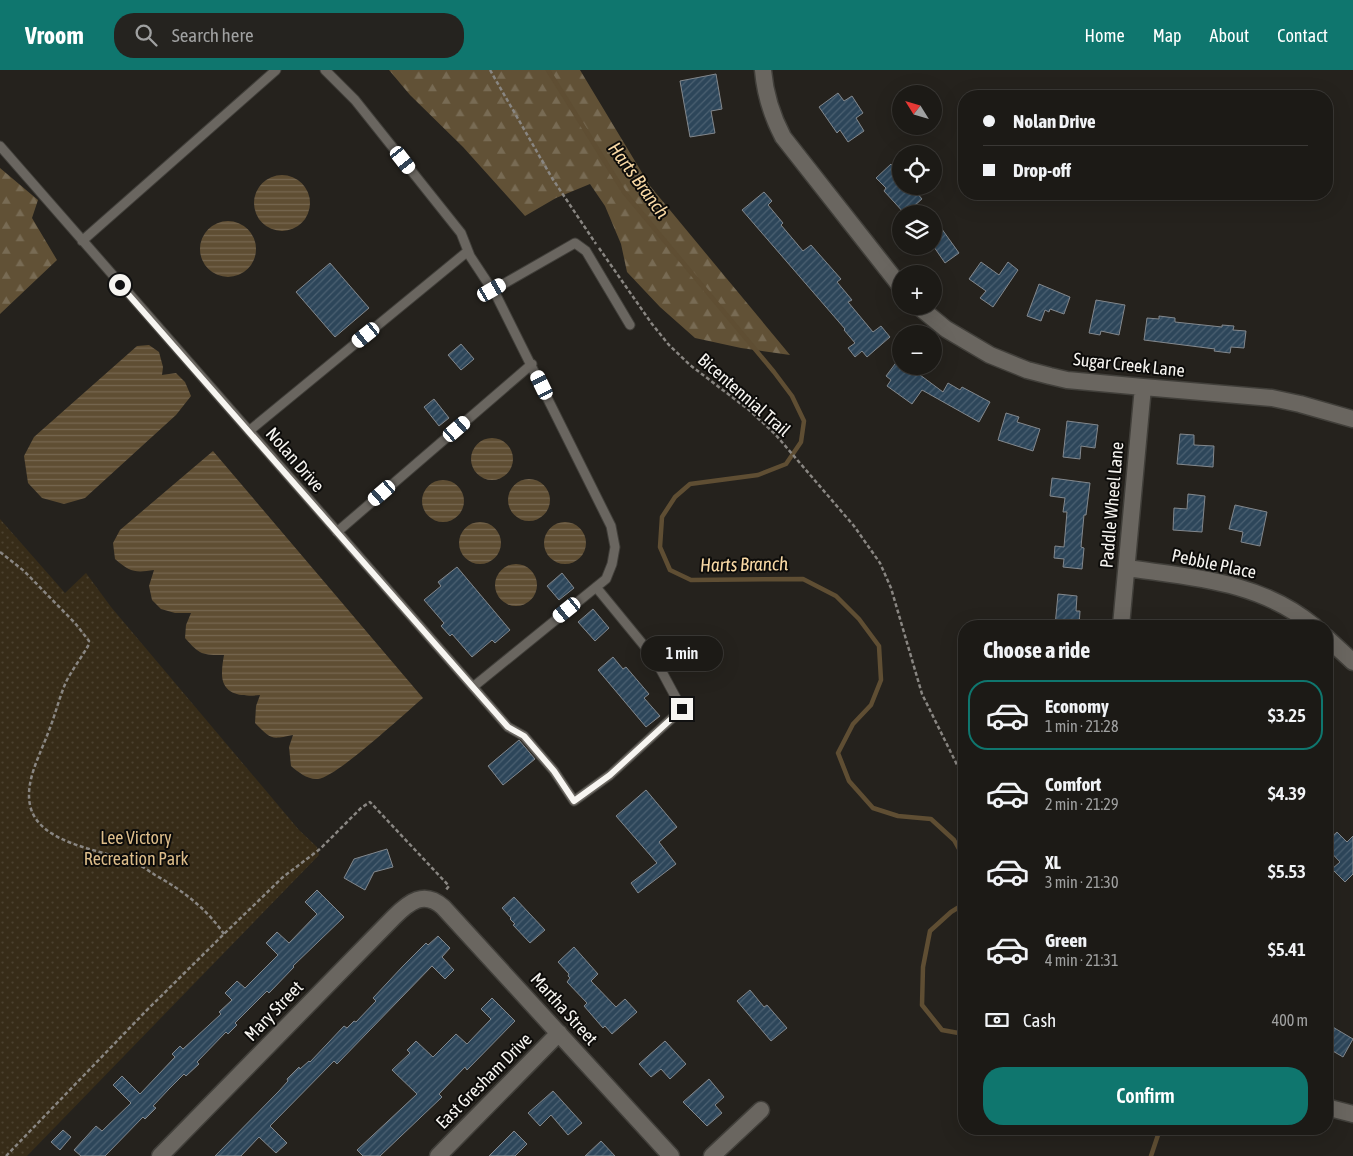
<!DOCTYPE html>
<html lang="en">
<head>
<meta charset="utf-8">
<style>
	body { margin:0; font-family:"Asap Condensed",sans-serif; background:#25231f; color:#f1f3f6; height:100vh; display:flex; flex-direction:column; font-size:19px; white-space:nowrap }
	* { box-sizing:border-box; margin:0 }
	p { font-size:16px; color:#a0a1a1 }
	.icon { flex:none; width:28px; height:28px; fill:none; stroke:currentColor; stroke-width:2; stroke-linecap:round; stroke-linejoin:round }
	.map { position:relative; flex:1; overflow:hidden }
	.sheet { position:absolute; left:958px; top:550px; width:375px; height:515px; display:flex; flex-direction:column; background:#1c1a16; border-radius:20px; box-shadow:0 5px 20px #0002,0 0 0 1px #3a3835 }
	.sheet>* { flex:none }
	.hud { position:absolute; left:958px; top:20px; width:375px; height:110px; border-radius:20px; box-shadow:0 5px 20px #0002,0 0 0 1px #3a3835; display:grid; align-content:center; height:110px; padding:0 25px; background:#1c1a16 }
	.needle { width:32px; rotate:307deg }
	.fabs { position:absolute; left:892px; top:15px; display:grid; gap:10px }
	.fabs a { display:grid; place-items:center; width:50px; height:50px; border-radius:50%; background:#1c1a16; box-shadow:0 5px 20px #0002,0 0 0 1px #3a3835; font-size:25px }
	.end { position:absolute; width:22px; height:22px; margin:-11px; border:6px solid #f7f5f1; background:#111; box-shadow:0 0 0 2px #111 }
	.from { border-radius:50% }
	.bubble { position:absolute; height:35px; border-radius:18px; background:#1c1a16; box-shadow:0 5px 20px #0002,0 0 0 1px #3a3835; font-size:16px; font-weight:600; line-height:35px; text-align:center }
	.car { position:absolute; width:15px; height:30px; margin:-15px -8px; border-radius:6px; box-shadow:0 0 4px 1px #0007; background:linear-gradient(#fff 24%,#345 0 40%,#fff 0 76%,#345 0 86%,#fff 0) }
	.hud b { display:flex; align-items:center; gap:18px; height:48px; font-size:19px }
	.hud b+b { border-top:1px solid #3a3835 }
	.hud i { width:12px; height:12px; background:#f1f3f6 }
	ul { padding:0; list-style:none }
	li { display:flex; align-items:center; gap:15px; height:70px; margin:0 10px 8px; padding:0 15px; border:2px solid transparent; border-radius:20px }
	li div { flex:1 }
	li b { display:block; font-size:19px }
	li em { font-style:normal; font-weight:600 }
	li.current { border-color:#0f766e }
	li>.icon { width:45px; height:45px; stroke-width:1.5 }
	h2 { padding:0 25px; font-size:22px; line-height:60px }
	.pay { display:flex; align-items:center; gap:12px; height:55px; padding:0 25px; font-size:19px }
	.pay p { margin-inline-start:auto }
	.cta { display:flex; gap:10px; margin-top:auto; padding:10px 25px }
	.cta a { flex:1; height:58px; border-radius:20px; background:#0f766e; color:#fff; font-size:20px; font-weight:600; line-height:58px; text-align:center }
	header { display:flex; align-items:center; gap:30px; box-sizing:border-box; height:70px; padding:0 25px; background:#0f766e; color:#fff }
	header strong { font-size:24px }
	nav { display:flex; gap:28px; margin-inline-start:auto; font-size:18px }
	.search { width:350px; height:45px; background:#25231f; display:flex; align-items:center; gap:12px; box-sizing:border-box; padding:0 18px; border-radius:20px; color:#a0a1a1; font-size:19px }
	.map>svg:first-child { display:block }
	.forest { fill:url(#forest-firs) }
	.park { fill:url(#park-dots) }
	.water { fill:url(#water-rules) }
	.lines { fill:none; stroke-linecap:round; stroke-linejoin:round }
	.stream { stroke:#5f4e33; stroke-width:4.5 }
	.building { fill:url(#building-hatch); stroke:#83888d }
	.lane-casing { stroke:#413f3a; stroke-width:11 }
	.street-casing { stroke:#413f3a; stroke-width:19 }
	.path { stroke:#898682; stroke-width:2.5; stroke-dasharray:4 2.5; stroke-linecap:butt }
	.lane { stroke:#6a6660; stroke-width:9 }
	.street { stroke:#6a6660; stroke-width:16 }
	.route { stroke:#f7f5f1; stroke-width:6 }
	.labels { text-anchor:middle; stroke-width:4; stroke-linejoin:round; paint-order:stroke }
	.street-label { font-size:18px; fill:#f7f5f1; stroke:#0d0c0a }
	.park-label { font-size:18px; fill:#ddbd8a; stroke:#0d0c0a }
	.water-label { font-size:19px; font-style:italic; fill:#f9d9a5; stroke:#0d0c0a }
</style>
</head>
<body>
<header>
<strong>Vroom</strong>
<div class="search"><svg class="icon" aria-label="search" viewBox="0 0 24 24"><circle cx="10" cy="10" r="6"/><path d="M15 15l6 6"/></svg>Search here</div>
<nav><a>Home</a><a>Map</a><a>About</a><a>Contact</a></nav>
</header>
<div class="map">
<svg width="1353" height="1086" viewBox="0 0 1353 1086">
	<defs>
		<pattern id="forest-firs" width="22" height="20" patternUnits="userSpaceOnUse" patternTransform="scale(1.25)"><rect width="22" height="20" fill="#615136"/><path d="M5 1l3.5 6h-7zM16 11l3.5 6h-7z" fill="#786b54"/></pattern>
		<pattern id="park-dots" width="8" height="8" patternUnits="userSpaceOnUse" patternTransform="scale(1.25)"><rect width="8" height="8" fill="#372c18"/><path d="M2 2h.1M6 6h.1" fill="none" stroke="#4b412f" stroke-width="1.8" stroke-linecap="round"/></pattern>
		<pattern id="water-rules" width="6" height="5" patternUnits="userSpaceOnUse" patternTransform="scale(1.25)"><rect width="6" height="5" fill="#5f4e33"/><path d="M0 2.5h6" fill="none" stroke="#776851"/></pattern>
		<pattern id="building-hatch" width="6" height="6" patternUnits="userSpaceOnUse" patternTransform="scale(1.25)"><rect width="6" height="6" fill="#2d465a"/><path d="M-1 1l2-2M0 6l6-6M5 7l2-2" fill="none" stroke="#4c6172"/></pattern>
	</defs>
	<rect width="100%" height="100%" fill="#25221d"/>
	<path class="forest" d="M 389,0 L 580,0 L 650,116 L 790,285 L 741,278 L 695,268 L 660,237 L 627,202 L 621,174 L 605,136 L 590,114 L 556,128 L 525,146 L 463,77 L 410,25 Z
		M 0,98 L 38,130 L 32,148 L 57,190 L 0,244 Z"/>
	<path class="park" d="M 0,449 L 65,523 L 86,503 L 111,537 L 299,760 L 317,777 L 319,785 L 27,1086 L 0,1086 Z"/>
	<path class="water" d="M254 133a28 28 0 1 1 56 0a28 28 0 1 1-56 0Z
		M200 179a28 28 0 1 1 56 0a28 28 0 1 1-56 0Z
		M 149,275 L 159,282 L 163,297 L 162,305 L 176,303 L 185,312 L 191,326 L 176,345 L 85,428 L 64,434 L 42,428 L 28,413 L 24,386 L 34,367 L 137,276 Z
		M471 389a21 21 0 1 1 42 0a21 21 0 1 1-42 0Z
		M 213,381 L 423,628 C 405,643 337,707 318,709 C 308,710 298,702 291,696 L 289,677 L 293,665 C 270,670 271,669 255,653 L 256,636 L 260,625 C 243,627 221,626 222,602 C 222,596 223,591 224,585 C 202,585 200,585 185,568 L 186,555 L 191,543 L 175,543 L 161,539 L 152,530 L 149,516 L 154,500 C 135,503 130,502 115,489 L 113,473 L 120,460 Z
		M508 430a21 21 0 1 1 42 0a21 21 0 1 1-42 0Z
		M422 431a21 21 0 1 1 42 0a21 21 0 1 1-42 0Z
		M544 473a21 21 0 1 1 42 0a21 21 0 1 1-42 0Z
		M459 473a21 21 0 1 1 42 0a21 21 0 1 1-42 0Z
		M495 515a21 21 0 1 1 42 0a21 21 0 1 1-42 0Z"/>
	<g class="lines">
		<path class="stream" d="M 548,0 L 624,122 L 774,302 L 792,326 L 804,351 L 801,372 L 786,394 L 758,405 L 690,414 L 675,427 L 662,447 L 660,477 L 670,500 L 691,510 L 803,509 L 836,526 L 859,549 L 879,576 L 881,610 L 871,635 L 853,654 L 838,683 L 849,711 L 873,738 L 898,746 L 931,749 L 954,770 L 964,788
			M 964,834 L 951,842 L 930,861 L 923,897 L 922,935 L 942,960 L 964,964
			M 1151,1086 L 1159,1062 L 1161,1059"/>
	</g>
	<path class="building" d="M 716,4 L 722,39 L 711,41 L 715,63 L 690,67 L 680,11 Z
		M 838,23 L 844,31 L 852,26 L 863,43 L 856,48 L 864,61 L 848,72 L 840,60 L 837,63 L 819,37 Z
		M 891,94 L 901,106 L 901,116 L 911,116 L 922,129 L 905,144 L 884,121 L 886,118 L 876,108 Z
		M 764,122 L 772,131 L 768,135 L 783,153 L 781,155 L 803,181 L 811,175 L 841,209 L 837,212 L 852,230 L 848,232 L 873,262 L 881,256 L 890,267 L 867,287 L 862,281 L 855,287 L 848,278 L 855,273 L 844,260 L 845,259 L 742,140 Z
		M 934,148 L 959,183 L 945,193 L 934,177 Z
		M 981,192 L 999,205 L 1008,192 L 1018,200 L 993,237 L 980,228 L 986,221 L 969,209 Z
		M 330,193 L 369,238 L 335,267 L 296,222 Z
		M 1039,214 L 1070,227 L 1064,244 L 1050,239 L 1049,242 L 1045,240 L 1041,251 L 1027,246 Z
		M 1096,230 L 1125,235 L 1119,265 L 1101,261 L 1100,265 L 1089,263 Z
		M 1159,246 L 1175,248 L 1175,252 L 1222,257 L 1222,255 L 1234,256 L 1233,260 L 1246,261 L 1244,278 L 1231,277 L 1230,283 L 1214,281 L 1215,279 L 1144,270 L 1147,248 L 1159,249 Z
		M 461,274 L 474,289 L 461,300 L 448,285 Z
		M 901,286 L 901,296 L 908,296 L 943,322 L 948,313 L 960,320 L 962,317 L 990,332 L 979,352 L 922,320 L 912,334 L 887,316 L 891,310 L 886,306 Z
		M 434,329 L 449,348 L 439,356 L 424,337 Z
		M 1006,343 L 1019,347 L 1017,352 L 1040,359 L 1033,381 L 998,370 Z
		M 1067,351 L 1098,355 L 1095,378 L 1081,376 L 1080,389 L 1063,387 Z
		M 1180,364 L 1194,365 L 1194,375 L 1214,376 L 1213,397 L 1177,394 Z
		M 1052,408 L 1090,413 L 1086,445 L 1084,445 L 1081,477 L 1084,478 L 1082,499 L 1063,497 L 1064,489 L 1054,488 L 1055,476 L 1064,477 L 1067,442 L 1063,442 L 1065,428 L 1050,426 Z
		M 1188,424 L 1205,426 L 1202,462 L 1173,460 L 1174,438 L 1187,439 Z
		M 1235,435 L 1267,442 L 1260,476 L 1241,472 L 1243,462 L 1229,459 Z
		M 457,497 L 510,560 L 495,573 L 492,570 L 472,587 L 452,564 L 450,566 L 441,556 L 444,553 L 424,530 L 441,516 L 438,512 Z
		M 562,503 L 574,518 L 559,530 L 547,516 Z
		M 1058,524 L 1077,526 L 1076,541 L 1080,541 L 1079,556 L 1055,556 Z
		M 593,539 L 609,558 L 595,571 L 578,552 Z
		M 613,587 L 623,599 L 626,597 L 649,624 L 644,628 L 660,646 L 646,657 L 598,600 Z
		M 519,670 L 535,689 L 503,715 L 488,696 Z
		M 646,720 L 677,757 L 659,772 L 676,794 L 638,823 L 631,813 L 657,793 L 616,746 Z
		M 1337,762 L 1347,772 L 1353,766 L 1353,804 L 1345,812 L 1332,799 L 1340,792 L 1326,777 L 1326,772 Z
		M 387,779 L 393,797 L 374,802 L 365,820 L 344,808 L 354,789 Z
		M 317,820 L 344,847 L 293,896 L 294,897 L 269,923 L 267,921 L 235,953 L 237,955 L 228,964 L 226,962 L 197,992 L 199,994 L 186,1006 L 184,1004 L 169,1019 L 153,1036 L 156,1038 L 145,1049 L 143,1047 L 105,1086 L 81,1086 L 74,1080 L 96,1056 L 102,1061 L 131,1033 L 113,1015 L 122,1006 L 140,1024 L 175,987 L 172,984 L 180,976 L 183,979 L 221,944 L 219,942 L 232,930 L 225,923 L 237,911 L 245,918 L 278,885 L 266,873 L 277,862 L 289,873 L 317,844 L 305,832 Z
		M 514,827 L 545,860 L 530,873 L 513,855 L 515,854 L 510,849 L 511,848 L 502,838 Z
		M 438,866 L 450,878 L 442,887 L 454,900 L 445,909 L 432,896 L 337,994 L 334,991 L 270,1056 L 287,1073 L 276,1083 L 259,1067 L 241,1086 L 215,1086 L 279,1021 L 288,1011 L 287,1009 L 299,997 L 300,999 L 309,991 L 310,992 L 344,956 L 347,958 L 354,951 L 356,952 L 376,931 L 373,928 L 403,896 L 426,873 L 428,875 Z
		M 574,877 L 598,904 L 591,911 L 616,937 L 625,929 L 637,942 L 612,964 L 605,956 L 603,958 L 584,936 L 587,933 L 567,912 L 570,908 L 568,906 L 569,904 L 558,892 Z
		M 750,920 L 764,937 L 767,935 L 787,958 L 771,971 L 737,931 Z
		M 492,928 L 515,951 L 467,1000 L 465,997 L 439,1024 L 442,1027 L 380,1086 L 363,1086 L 357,1080 L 417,1024 L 392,1000 L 410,983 L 407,980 L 416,971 L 433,987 L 456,964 L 467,974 L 491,949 L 481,939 Z
		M 1326,953 L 1353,969 L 1343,987 L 1326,977 Z
		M 665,971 L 686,994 L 670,1009 L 661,999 L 651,1007 L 639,994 Z
		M 709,1009 L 724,1027 L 715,1035 L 722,1043 L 707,1056 L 683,1032 Z
		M 553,1021 L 582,1053 L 568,1065 L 551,1045 L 540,1056 L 528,1043 Z
		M 63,1060 L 71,1067 L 60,1080 L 51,1072 Z
		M 514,1061 L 527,1074 L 515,1086 L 489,1086 Z
		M 601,1071 L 615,1086 L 585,1086 Z"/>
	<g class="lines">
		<g class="lane-casing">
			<path id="lane" d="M 325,0 L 355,30 L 461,163 L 470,186 L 497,227 L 611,456 L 615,477 L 612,494 L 606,509 L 473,617
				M 0,76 L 508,657 L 524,666 L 554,701 L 574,731 L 610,705 L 682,639 L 655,589 L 596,517
				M 82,171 L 276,0
				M 493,220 L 575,173 L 586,181 L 630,255
				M 249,361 L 468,181
				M 337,462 L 532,294"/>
		</g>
		<g class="street-casing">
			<path id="street" d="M 763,0 C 765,24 772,46 783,67 L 901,217
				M 918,236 L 946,259 L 990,285 L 1027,300 L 1050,306 L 1067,310 L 1143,317 L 1272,328 L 1300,334 L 1353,349
				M 1127,498 C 1195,508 1259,511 1314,556
				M 1121,556 L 1143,317
				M 1326,567 L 1353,592
				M 1326,1037 L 1353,1044
				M 160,1086 L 394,847 C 409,832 424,820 443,837 L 671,1086
				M 438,1086 L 559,963
				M 712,1086 L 761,1040"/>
		</g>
		<path class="path" d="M 490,0 L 552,108 L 596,174
			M 599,178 L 652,254 L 669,275 L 690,295 L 749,340 L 775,364 L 854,456 L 880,493 L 891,518 L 922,624 L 964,709
			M 0,482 L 24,501 L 75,553 L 89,571 L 88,576 C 81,588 72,600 66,612 C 59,628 55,646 48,663 C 40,685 25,711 30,735 C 38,775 105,780 135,793 C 142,796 149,801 155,805 C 182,820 206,838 224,864
			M 6,1086 L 146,941 L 224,864 L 283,807 L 320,779 L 361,738 L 370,732 L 449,816 L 445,821"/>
		<use href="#lane" class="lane"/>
		<use href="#street" class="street"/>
	</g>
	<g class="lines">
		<path class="route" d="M 120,215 L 508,657 L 524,666 L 554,701 L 574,731 L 610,705 L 682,639"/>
	</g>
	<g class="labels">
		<g class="street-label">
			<text transform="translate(1129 295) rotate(6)" y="6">Sugar Creek Lane</text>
			<text transform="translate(744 325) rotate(41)" y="6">Bicentennial Trail</text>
			<text transform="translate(295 390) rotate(49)" y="6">Nolan Drive</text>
			<text transform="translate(1112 435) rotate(-85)" y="6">Paddle Wheel Lane</text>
			<text transform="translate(1214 494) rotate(12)" y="6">Pebble Place</text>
			<text transform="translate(564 939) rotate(48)" y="6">Martha Street</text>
			<text transform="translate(274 941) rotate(-46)" y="6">Mary Street</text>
			<text transform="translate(484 1011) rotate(-45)" y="6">East Gresham Drive</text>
		</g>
		<g class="park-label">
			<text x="136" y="774">Lee Victory<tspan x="136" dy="21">Recreation Park</tspan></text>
		</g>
		<g class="water-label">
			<text transform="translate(639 110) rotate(54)" y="7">Harts Branch</text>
			<text transform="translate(744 494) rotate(-1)" y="7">Harts Branch</text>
		</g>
	</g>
</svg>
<div class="fabs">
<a><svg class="needle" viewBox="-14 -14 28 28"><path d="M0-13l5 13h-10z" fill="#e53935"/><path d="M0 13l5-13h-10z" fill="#a0a1a1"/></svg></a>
<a><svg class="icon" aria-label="locate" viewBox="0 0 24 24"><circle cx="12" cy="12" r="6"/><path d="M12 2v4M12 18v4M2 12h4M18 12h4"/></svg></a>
<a><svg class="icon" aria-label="layers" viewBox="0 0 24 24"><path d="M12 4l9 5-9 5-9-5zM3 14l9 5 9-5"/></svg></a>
<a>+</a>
<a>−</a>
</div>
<i class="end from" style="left:120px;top:215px"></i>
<i class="end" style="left:682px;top:639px"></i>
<div class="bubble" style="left:641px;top:566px;width:82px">1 min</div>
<i class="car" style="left:403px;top:90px;rotate:142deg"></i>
<i class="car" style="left:492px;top:220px;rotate:60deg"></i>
<i class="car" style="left:366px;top:265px;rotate:231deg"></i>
<i class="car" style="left:542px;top:315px;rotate:334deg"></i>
<i class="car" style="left:457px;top:359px;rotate:49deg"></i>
<i class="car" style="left:382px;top:423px;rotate:229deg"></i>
<i class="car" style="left:567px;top:540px;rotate:231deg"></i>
<div class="hud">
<b><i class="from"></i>Nolan Drive</b>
<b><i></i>Drop-off</b>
</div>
<section class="sheet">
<h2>Choose a ride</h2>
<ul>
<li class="current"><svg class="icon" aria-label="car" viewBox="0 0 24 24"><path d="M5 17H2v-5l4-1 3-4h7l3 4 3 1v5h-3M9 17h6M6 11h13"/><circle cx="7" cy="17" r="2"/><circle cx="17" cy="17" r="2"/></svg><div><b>Economy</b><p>1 min · 21:28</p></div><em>$3.25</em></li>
<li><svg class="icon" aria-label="car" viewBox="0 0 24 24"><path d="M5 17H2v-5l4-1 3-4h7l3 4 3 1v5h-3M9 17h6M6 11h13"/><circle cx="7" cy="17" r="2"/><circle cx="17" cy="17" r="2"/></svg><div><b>Comfort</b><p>2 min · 21:29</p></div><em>$4.39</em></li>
<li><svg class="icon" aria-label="car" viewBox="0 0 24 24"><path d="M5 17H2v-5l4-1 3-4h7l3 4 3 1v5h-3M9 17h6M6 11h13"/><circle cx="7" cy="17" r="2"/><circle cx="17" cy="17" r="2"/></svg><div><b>XL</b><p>3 min · 21:30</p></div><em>$5.53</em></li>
<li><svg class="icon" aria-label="car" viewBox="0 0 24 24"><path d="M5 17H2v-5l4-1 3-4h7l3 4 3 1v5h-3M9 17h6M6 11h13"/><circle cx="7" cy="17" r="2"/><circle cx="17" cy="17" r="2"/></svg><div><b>Green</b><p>4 min · 21:31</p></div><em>$5.41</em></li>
</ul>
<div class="pay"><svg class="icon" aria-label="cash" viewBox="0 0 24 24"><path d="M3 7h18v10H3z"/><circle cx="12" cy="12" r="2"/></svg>Cash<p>400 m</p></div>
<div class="cta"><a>Confirm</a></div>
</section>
</div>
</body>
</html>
